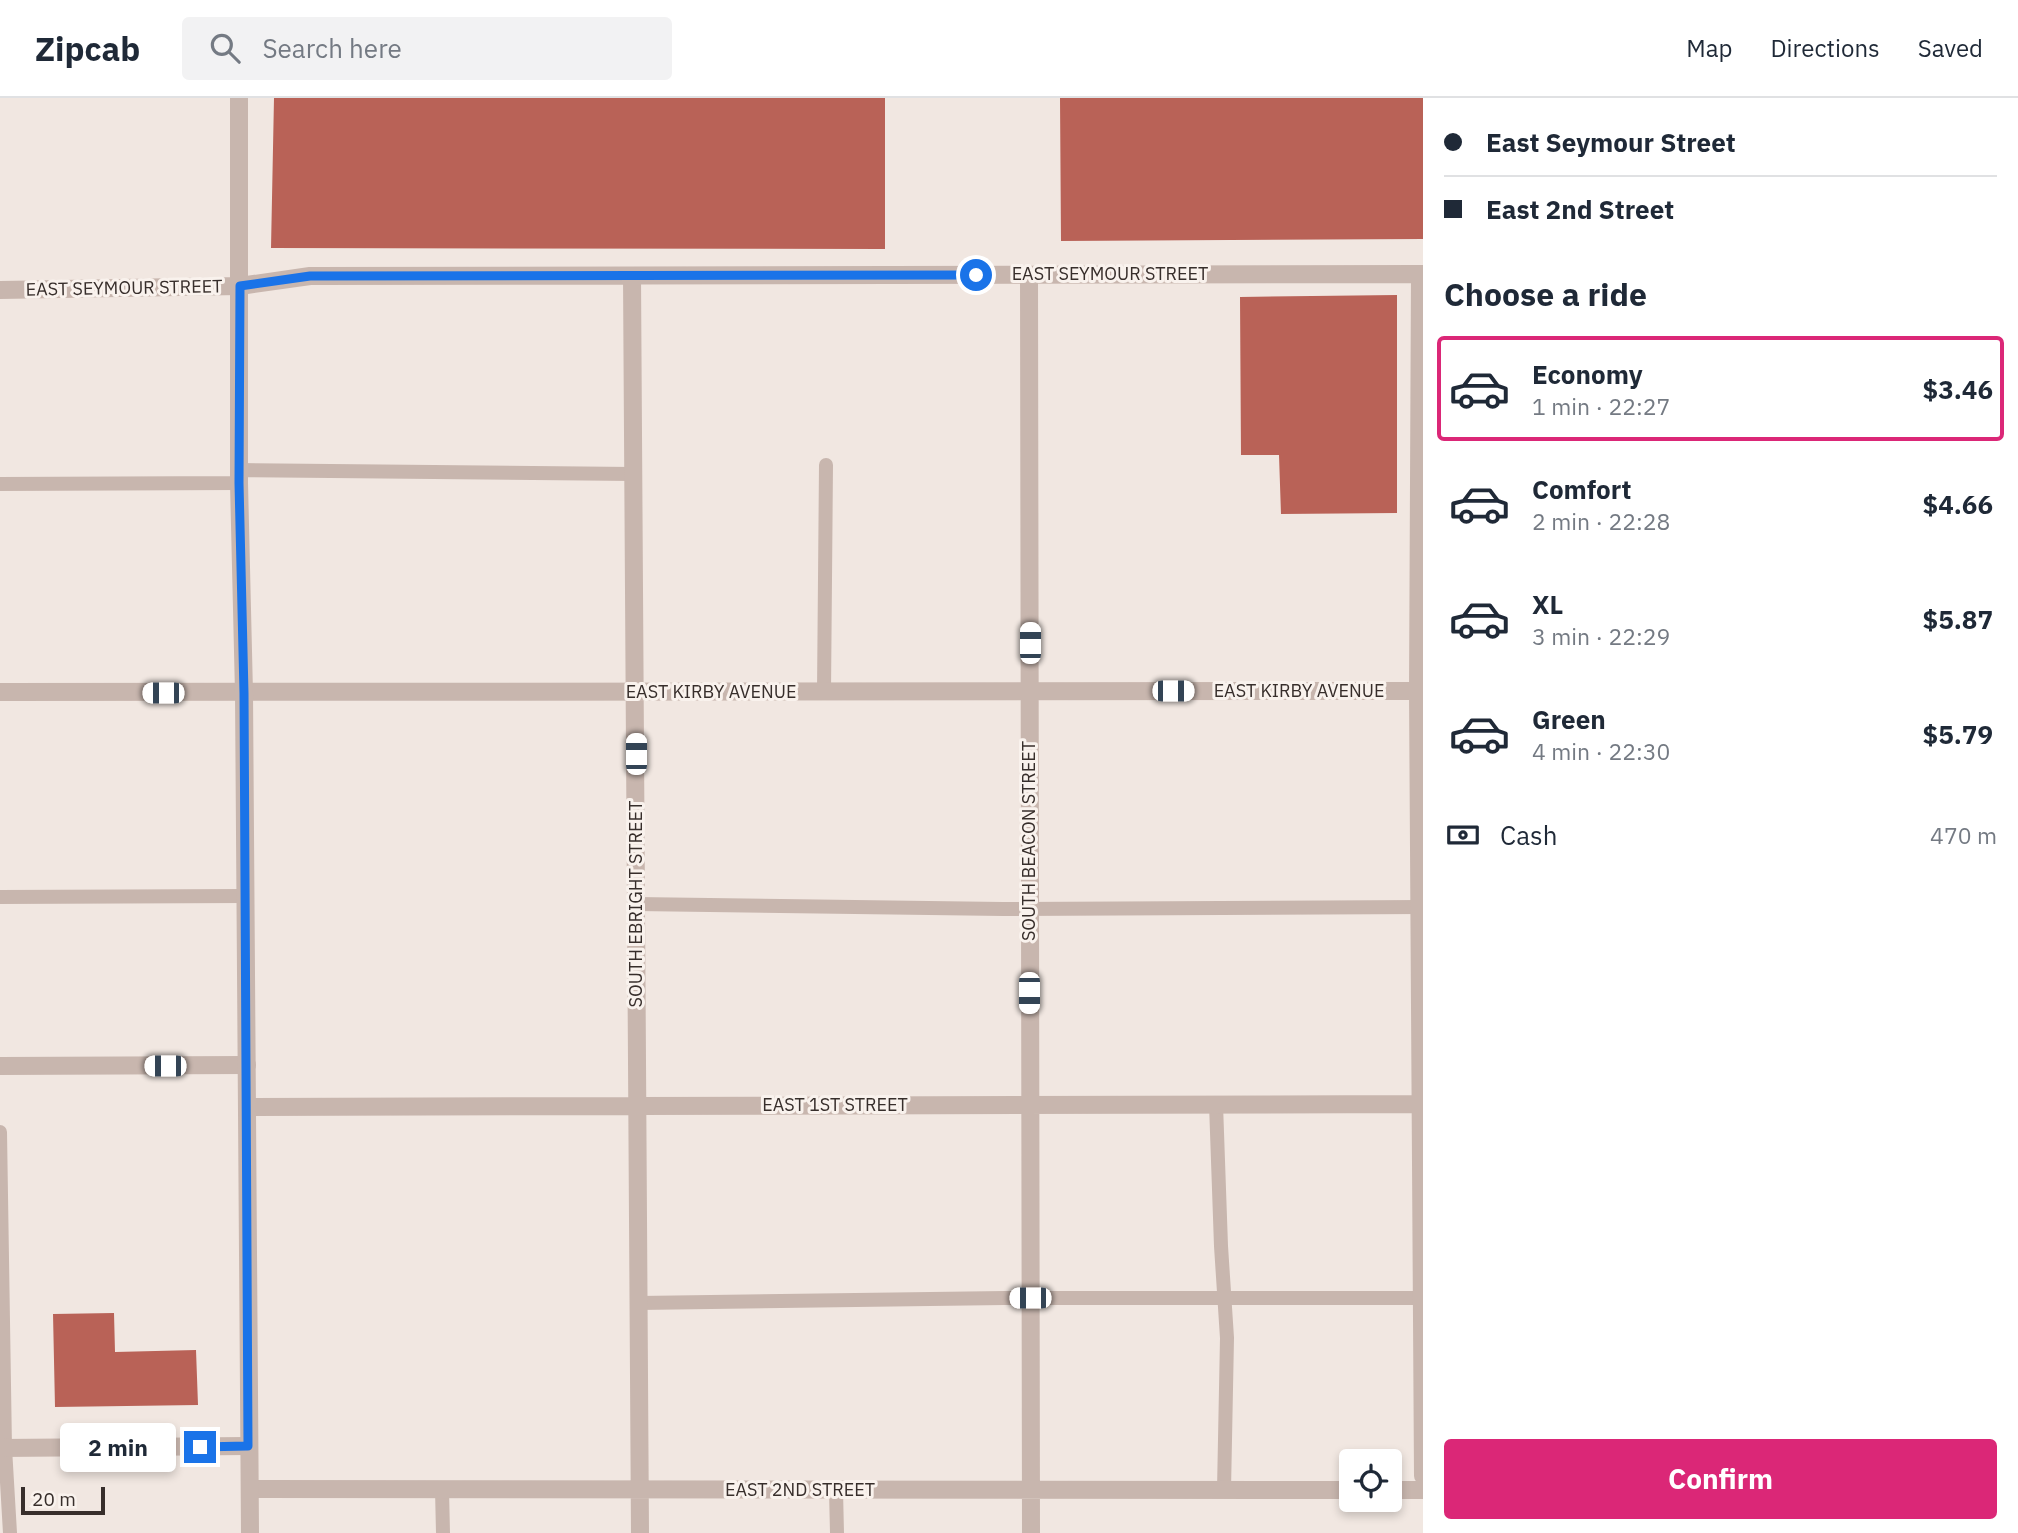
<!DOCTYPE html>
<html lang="en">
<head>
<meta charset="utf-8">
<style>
	body { margin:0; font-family:"IBM Plex Sans",sans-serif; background:#f2f2f3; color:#1f2937; height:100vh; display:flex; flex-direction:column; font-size:26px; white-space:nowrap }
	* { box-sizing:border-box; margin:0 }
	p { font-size:23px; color:#747a83 }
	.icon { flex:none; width:38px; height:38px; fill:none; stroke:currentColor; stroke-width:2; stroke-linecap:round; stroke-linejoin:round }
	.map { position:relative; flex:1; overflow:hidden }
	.details { display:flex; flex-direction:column; background:#fff; width:595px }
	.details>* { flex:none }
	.top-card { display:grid; align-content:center; height:154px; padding:0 21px; background:#fff }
	.tools { position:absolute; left:1339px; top:1351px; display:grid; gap:14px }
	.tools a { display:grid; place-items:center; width:63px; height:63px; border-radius:7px; background:#fff; box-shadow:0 4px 10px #0003; font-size:35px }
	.scale { position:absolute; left:21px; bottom:18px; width:84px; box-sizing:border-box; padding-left:7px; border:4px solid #372e2b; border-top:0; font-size:19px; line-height:24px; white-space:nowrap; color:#372e2b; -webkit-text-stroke:5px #f9f2ed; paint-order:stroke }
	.end { position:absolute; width:32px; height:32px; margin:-16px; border:9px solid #1a73e8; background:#fff; box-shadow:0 0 0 4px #fff }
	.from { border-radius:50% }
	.bubble { position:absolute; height:49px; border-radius:7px; background:#fff; box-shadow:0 4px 10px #0003; font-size:23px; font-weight:700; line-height:49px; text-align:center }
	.car { position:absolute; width:21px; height:42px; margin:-21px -10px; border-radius:9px; box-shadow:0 0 5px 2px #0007; background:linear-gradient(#fff 24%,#345 0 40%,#fff 0 76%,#345 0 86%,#fff 0) }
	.top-card b { display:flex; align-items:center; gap:24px; height:66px; font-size:26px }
	.top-card b+b { border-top:2px solid #e0e1e3 }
	.top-card i { width:18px; height:18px; background:#1f2937 }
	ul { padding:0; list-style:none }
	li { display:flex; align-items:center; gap:21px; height:105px; margin:0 14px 10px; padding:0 7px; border:4px solid transparent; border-radius:7px }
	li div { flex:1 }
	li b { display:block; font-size:26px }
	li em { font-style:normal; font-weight:700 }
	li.selected { border-color:#db2777 }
	li>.icon { width:63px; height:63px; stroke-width:1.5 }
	h2 { padding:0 21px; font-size:32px; line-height:84px }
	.pay { display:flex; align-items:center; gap:18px; height:77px; padding:0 21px; font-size:26px }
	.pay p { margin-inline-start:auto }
	.primary-button { display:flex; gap:14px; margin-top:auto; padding:14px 21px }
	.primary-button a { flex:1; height:80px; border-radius:7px; background:#db2777; color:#fff; font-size:28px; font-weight:700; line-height:80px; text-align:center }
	header { display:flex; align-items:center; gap:42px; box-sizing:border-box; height:98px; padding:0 35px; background:#fff; border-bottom:2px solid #e0e1e3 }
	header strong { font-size:33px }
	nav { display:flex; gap:38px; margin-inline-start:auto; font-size:24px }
	.search { width:490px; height:63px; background:#f2f2f3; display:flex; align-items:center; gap:18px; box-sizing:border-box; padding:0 24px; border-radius:7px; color:#747a83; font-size:26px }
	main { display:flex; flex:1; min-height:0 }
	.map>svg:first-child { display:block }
	.building { fill:#b96257 }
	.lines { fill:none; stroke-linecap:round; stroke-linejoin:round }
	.service { stroke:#c8b6ae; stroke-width:14 }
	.minor { stroke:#c8b6ae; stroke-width:18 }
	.tertiary { stroke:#c8b6ae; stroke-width:18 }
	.route { stroke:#1a73e8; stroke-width:9 }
	.labels { text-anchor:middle; stroke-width:6; stroke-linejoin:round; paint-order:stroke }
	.street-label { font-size:18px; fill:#372e2b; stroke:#f9f2ed }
</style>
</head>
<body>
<header>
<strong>Zipcab</strong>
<div class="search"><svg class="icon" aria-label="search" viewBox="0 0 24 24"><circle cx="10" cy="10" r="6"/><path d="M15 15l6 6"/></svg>Search here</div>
<nav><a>Map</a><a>Directions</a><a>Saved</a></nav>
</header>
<main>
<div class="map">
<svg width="1423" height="1435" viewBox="0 0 1423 1435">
	<rect width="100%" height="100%" fill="#f1e7e1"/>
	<path class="building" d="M 274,0 L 885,0 L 885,151 L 271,150 Z
		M 1060,0 L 1423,0 L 1423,141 L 1061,143 Z
		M 1397,197 L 1397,415 L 1281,416 L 1279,357 L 1241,357 L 1240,199 Z
		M 114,1215 L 115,1254 L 196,1252 L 198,1307 L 55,1309 L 53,1216 Z"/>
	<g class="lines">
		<path class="service" d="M 239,372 L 633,376
			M 0,386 L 239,385
			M 824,594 L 826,367
			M 0,799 L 246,798
			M 636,806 L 1003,811 L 1423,809
			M 1216,1006 L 1221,1148 L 1227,1240 L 1224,1392
			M 0,1034 L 5,1350 L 10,1435
			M 639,1205 L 1005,1200 L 1423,1200
			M 442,1391 L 443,1435
			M 836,1392 L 837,1435"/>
		<path class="minor" d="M 1420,176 L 1418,593 L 1423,1378
			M 1029,177 L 1031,1435
			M 632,178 L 640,1435
			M 0,192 L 240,188 L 310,178 L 1423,176
			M 0,594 L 1423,593
			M 0,968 L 247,967
			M 247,1009 L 1423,1006
			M 0,1350 L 248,1348
			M 250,1391 L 1351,1392
			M 1390,1392 L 1423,1392"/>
		<path class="tertiary" d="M 239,0 L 239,385 L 244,595 L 250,1435"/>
	</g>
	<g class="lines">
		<path class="route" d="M 200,1349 L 248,1348 L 244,595 L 239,385 L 240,188 L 310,178 L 976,177"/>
	</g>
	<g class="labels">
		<g class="street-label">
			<text x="1110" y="182">EAST SEYMOUR STREET</text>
			<text transform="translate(124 190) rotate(-1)" y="6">EAST SEYMOUR STREET</text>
			<text x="1299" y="599">EAST KIRBY AVENUE</text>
			<text x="711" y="600">EAST KIRBY AVENUE</text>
			<text transform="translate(1029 743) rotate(-90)" y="6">SOUTH BEACON STREET</text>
			<text transform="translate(636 806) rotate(-90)" y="6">SOUTH EBRIGHT STREET</text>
			<text x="835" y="1013">EAST 1ST STREET</text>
			<text x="800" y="1398">EAST 2ND STREET</text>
		</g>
	</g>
</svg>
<div class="tools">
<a><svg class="icon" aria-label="locate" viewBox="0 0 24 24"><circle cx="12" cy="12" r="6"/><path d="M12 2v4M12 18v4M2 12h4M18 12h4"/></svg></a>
</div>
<div class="scale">20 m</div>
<i class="end from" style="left:976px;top:177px"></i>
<i class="end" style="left:200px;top:1349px"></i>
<div class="bubble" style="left:60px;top:1325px;width:116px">2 min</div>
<i class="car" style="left:1030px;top:545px;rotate:0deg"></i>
<i class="car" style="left:1173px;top:593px;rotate:90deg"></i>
<i class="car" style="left:163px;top:595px;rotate:270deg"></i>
<i class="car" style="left:636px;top:656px;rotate:0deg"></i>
<i class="car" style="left:1029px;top:895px;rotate:180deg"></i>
<i class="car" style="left:165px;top:968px;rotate:270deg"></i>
<i class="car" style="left:1030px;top:1200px;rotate:270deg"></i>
</div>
<section class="details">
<div class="top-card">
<b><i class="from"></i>East Seymour Street</b>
<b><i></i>East 2nd Street</b>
</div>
<h2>Choose a ride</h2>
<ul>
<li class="selected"><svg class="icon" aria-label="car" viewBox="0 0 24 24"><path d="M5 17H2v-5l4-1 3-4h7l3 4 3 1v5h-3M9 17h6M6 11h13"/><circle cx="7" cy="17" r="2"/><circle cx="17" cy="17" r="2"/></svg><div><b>Economy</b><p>1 min · 22:27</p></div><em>$3.46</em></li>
<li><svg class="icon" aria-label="car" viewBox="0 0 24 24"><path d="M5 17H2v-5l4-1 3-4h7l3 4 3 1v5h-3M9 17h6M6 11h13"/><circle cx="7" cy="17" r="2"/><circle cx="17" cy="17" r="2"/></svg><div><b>Comfort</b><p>2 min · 22:28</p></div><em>$4.66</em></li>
<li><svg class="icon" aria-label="car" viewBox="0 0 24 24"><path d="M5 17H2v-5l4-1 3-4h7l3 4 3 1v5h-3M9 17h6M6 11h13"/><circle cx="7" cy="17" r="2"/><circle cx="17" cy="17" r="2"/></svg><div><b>XL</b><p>3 min · 22:29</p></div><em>$5.87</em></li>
<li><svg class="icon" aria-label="car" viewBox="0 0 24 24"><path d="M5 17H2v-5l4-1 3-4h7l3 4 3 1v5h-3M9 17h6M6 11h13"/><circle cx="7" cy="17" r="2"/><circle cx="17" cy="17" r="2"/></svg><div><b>Green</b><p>4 min · 22:30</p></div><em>$5.79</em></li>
</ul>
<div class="pay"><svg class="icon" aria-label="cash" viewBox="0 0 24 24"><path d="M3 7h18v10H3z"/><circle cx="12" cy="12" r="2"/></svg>Cash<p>470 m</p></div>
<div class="primary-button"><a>Confirm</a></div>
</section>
</main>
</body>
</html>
